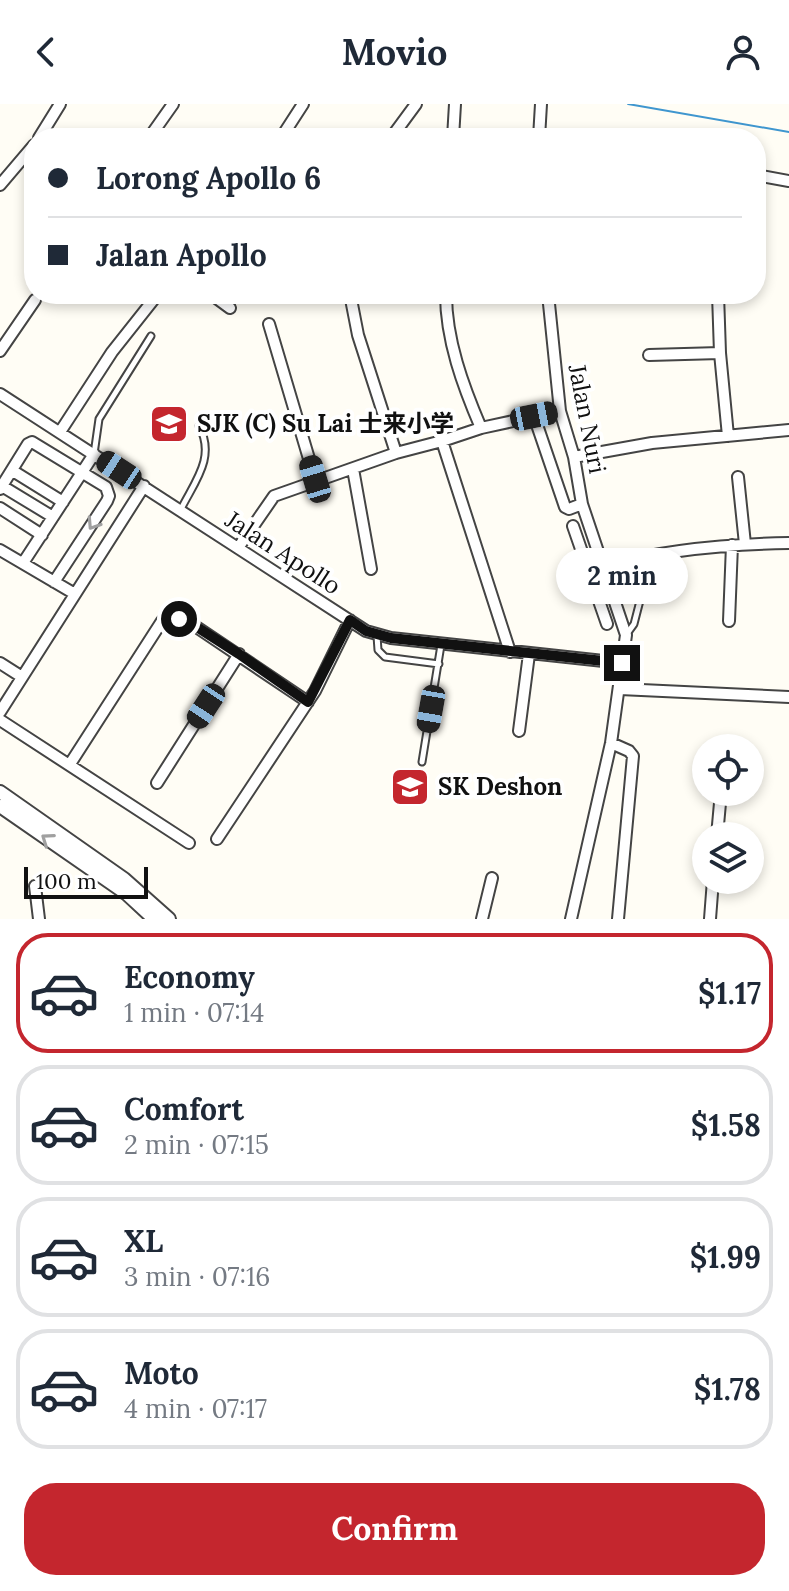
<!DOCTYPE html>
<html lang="en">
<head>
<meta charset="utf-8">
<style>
	body { margin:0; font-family:Lora,"Noto Sans SC",serif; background:#f6f6f7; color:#1f2937; height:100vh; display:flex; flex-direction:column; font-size:30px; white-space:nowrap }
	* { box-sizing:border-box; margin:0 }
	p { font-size:26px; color:#747a83 }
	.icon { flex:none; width:44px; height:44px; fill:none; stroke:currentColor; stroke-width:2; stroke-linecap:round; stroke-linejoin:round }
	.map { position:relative; height:815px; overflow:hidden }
	.details { display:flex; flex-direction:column; background:#fff; flex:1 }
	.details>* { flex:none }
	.top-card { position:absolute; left:24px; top:24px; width:742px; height:176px; border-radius:32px; box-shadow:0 4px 12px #0003; display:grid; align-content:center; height:176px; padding:0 24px; background:#fff }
	.buttons { position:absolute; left:692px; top:630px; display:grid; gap:16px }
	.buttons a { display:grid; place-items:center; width:72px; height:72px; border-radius:50%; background:#fff; box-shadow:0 4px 12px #0003; font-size:40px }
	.scale { position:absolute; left:24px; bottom:20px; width:124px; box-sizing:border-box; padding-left:8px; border:4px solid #111; border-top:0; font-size:22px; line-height:28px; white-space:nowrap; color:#111; -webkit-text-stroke:6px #fff; paint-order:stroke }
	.end { position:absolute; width:36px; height:36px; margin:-18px; border:10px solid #111; background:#fff; box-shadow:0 0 0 4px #fff }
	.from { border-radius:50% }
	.bubble { position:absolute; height:56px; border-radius:28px; background:#fff; box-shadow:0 4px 12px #0003; font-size:26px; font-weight:700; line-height:56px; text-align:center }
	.car { position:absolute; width:24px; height:48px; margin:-24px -12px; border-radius:10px; box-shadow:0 0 6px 2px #0007; background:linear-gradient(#222 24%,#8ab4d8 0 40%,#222 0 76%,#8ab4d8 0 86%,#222 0) }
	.top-card b { display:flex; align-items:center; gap:28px; height:76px; font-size:30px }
	.top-card b+b { border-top:2px solid #e0e1e3 }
	.top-card i { width:20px; height:20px; background:#1f2937 }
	ul { padding:14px 0 0; list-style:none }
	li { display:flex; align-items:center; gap:24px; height:120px; margin:0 16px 12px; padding:0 8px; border:4px solid #e0e1e3; border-radius:32px }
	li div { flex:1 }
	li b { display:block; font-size:30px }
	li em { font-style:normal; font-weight:700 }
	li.active { border-color:#c4262e }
	li>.icon { width:72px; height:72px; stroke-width:1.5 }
	.button { display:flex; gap:16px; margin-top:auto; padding:16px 24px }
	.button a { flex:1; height:92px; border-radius:32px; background:#c4262e; color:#fff; font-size:32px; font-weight:700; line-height:92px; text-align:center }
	header { display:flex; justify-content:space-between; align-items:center; height:104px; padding:0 24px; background:#fff; font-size:36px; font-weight:700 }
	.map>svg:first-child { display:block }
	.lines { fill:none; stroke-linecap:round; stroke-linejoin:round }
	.stream { stroke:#3f96cf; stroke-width:2 }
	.service-casing { stroke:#444; stroke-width:9 }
	.minor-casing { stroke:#444; stroke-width:14 }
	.tertiary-casing { stroke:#444; stroke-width:16 }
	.service { stroke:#fff; stroke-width:5 }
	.minor { stroke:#fff; stroke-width:10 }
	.tertiary { stroke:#fff; stroke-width:12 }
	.oneway { stroke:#a0a0a0 }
	.route { stroke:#111; stroke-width:10 }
	.labels { text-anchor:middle; stroke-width:8; stroke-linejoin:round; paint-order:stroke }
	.street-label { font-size:24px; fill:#111; stroke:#fff }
	.poi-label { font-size:24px; font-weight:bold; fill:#111; stroke:#fff; text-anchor:start }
</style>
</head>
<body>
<header><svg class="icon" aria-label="back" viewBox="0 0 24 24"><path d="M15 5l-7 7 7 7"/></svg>Movio<svg class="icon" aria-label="person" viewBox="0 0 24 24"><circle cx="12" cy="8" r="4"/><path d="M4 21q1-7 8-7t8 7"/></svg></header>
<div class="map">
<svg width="789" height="815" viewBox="0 0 789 815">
	<rect width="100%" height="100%" fill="#fffdf5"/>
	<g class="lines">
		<path class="stream" d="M 628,0 L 789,28"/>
		<g class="service-casing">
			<path id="service" d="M 94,350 L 99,315 L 151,232
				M 181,405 C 195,377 216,353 199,322
				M 626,531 L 634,520 L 652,450
				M 377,532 L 378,546 L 385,553 L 439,560
				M 422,658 L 441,541"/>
		</g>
		<g class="minor-casing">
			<path id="minor" d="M 39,34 L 60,0
				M 149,34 L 173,0
				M 281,34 L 303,0
				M 391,34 L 416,0
				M 453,34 L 455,0
				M 539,34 L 541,0
				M 756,71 L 789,77
				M 0,81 L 34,41
				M 211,190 L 230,204
				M 350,190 L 358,231 L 396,349
				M 446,190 C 446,236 463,282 481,324
				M 548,190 L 560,307 L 574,353 L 582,400 L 626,531 L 611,639 L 571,815
				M 718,190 L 720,249 L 728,332
				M 269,220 L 315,375
				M 0,247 L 35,196
				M 649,251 L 720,249
				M 0,290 L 366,527 L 391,534 L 622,559
				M 534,312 L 565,403 L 569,405 L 582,400
				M 60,328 L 112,248 L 158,190
				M 442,337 L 510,548
				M 574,353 L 652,339 L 789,326
				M 353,365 L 371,465
				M 13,367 L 63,398
				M 738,373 L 745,440
				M 2,382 L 53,413
				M 0,385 L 28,340 L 32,338 L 106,383 L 109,392 L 107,397 L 54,478
				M 0,404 L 42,431
				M 573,422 L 607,520
				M 238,444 L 274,392 L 396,349 L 442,337 L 481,324 L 560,307
				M 0,446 L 75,490
				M 23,459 L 94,350
				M 602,462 C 664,446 725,440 789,439
				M 729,517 L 732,441
				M 0,559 L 22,573
				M 620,585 L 789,593
				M 0,608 L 144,382
				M 0,616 L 189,739
				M 519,627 L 529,550
				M 611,639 L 629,647 L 633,652 L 618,815
				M 70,660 L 162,517 L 170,514 L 189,518 L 308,598
				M 157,679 L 239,550
				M 717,732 L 721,688
				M 217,735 L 315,587 L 350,516
				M 35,782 L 39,815
				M 482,815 L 492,774
				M 710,815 L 713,776"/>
		</g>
		<g class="tertiary-casing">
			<path id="tertiary" d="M 0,688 L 124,775 L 169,815
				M 0,702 L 127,790 L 154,815"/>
		</g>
		<use href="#service" class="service"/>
		<use href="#minor" class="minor"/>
		<use href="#tertiary" class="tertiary"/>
	</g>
	<defs><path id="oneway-chevron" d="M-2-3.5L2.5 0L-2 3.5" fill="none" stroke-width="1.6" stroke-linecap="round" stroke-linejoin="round" transform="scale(2)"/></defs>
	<g class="oneway">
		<use href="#oneway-chevron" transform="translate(93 420) rotate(123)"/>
		<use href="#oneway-chevron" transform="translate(47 735) rotate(-145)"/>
	</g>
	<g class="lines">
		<path class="route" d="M 179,515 L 189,518 L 239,550 L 308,598 L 350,516 L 366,527 L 391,534 L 622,559"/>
	</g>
	<defs>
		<g id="school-square" transform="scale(2)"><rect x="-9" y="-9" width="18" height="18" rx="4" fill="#c4262e" stroke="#fff"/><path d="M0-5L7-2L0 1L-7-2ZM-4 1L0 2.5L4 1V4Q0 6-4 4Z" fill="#fff"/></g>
	</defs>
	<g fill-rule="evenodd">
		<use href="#school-square" x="169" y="320"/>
		<use href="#school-square" x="410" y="683"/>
	</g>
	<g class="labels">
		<g class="street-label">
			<text transform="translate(587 315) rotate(79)" y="8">Jalan Nuri</text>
			<text transform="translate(283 449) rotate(33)" y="8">Jalan Apollo</text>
		</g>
		<g class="poi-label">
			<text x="197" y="328">SJK (C) Su Lai 士来小学</text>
			<text x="438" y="691">SK Deshon</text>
		</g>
	</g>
</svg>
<div class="buttons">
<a><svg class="icon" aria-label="locate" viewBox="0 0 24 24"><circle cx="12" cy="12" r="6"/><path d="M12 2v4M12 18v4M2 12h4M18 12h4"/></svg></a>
<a><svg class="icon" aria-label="layers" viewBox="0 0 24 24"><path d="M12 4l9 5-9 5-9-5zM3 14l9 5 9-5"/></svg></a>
</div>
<div class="scale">100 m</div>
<i class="end from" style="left:179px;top:515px"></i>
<i class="end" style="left:622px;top:559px"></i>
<div class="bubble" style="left:556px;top:444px;width:132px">2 min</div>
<i class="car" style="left:534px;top:312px;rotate:79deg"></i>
<i class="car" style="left:119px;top:366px;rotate:303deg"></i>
<i class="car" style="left:315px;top:375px;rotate:343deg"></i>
<i class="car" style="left:206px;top:602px;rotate:213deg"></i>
<i class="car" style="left:431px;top:605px;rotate:190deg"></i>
<div class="top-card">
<b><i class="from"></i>Lorong Apollo 6</b>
<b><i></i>Jalan Apollo</b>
</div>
</div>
<section class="details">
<ul>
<li class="active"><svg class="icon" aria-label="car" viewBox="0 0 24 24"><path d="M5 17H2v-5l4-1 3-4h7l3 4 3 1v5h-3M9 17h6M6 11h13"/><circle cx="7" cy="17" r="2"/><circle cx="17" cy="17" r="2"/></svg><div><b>Economy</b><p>1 min · 07:14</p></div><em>$1.17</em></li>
<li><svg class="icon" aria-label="car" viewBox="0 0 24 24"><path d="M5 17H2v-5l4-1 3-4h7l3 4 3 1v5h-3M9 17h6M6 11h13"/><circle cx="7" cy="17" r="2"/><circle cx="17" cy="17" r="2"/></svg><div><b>Comfort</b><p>2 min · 07:15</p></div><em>$1.58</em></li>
<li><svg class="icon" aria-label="car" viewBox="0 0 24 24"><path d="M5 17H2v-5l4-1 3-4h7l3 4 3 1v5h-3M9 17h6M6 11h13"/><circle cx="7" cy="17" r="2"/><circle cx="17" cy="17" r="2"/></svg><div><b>XL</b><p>3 min · 07:16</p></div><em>$1.99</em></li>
<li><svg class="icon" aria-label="car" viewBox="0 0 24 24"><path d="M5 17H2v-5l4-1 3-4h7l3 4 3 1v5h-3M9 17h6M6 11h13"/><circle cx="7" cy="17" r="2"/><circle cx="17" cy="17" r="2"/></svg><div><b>Moto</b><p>4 min · 07:17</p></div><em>$1.78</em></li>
</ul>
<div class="button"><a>Confirm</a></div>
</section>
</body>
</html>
